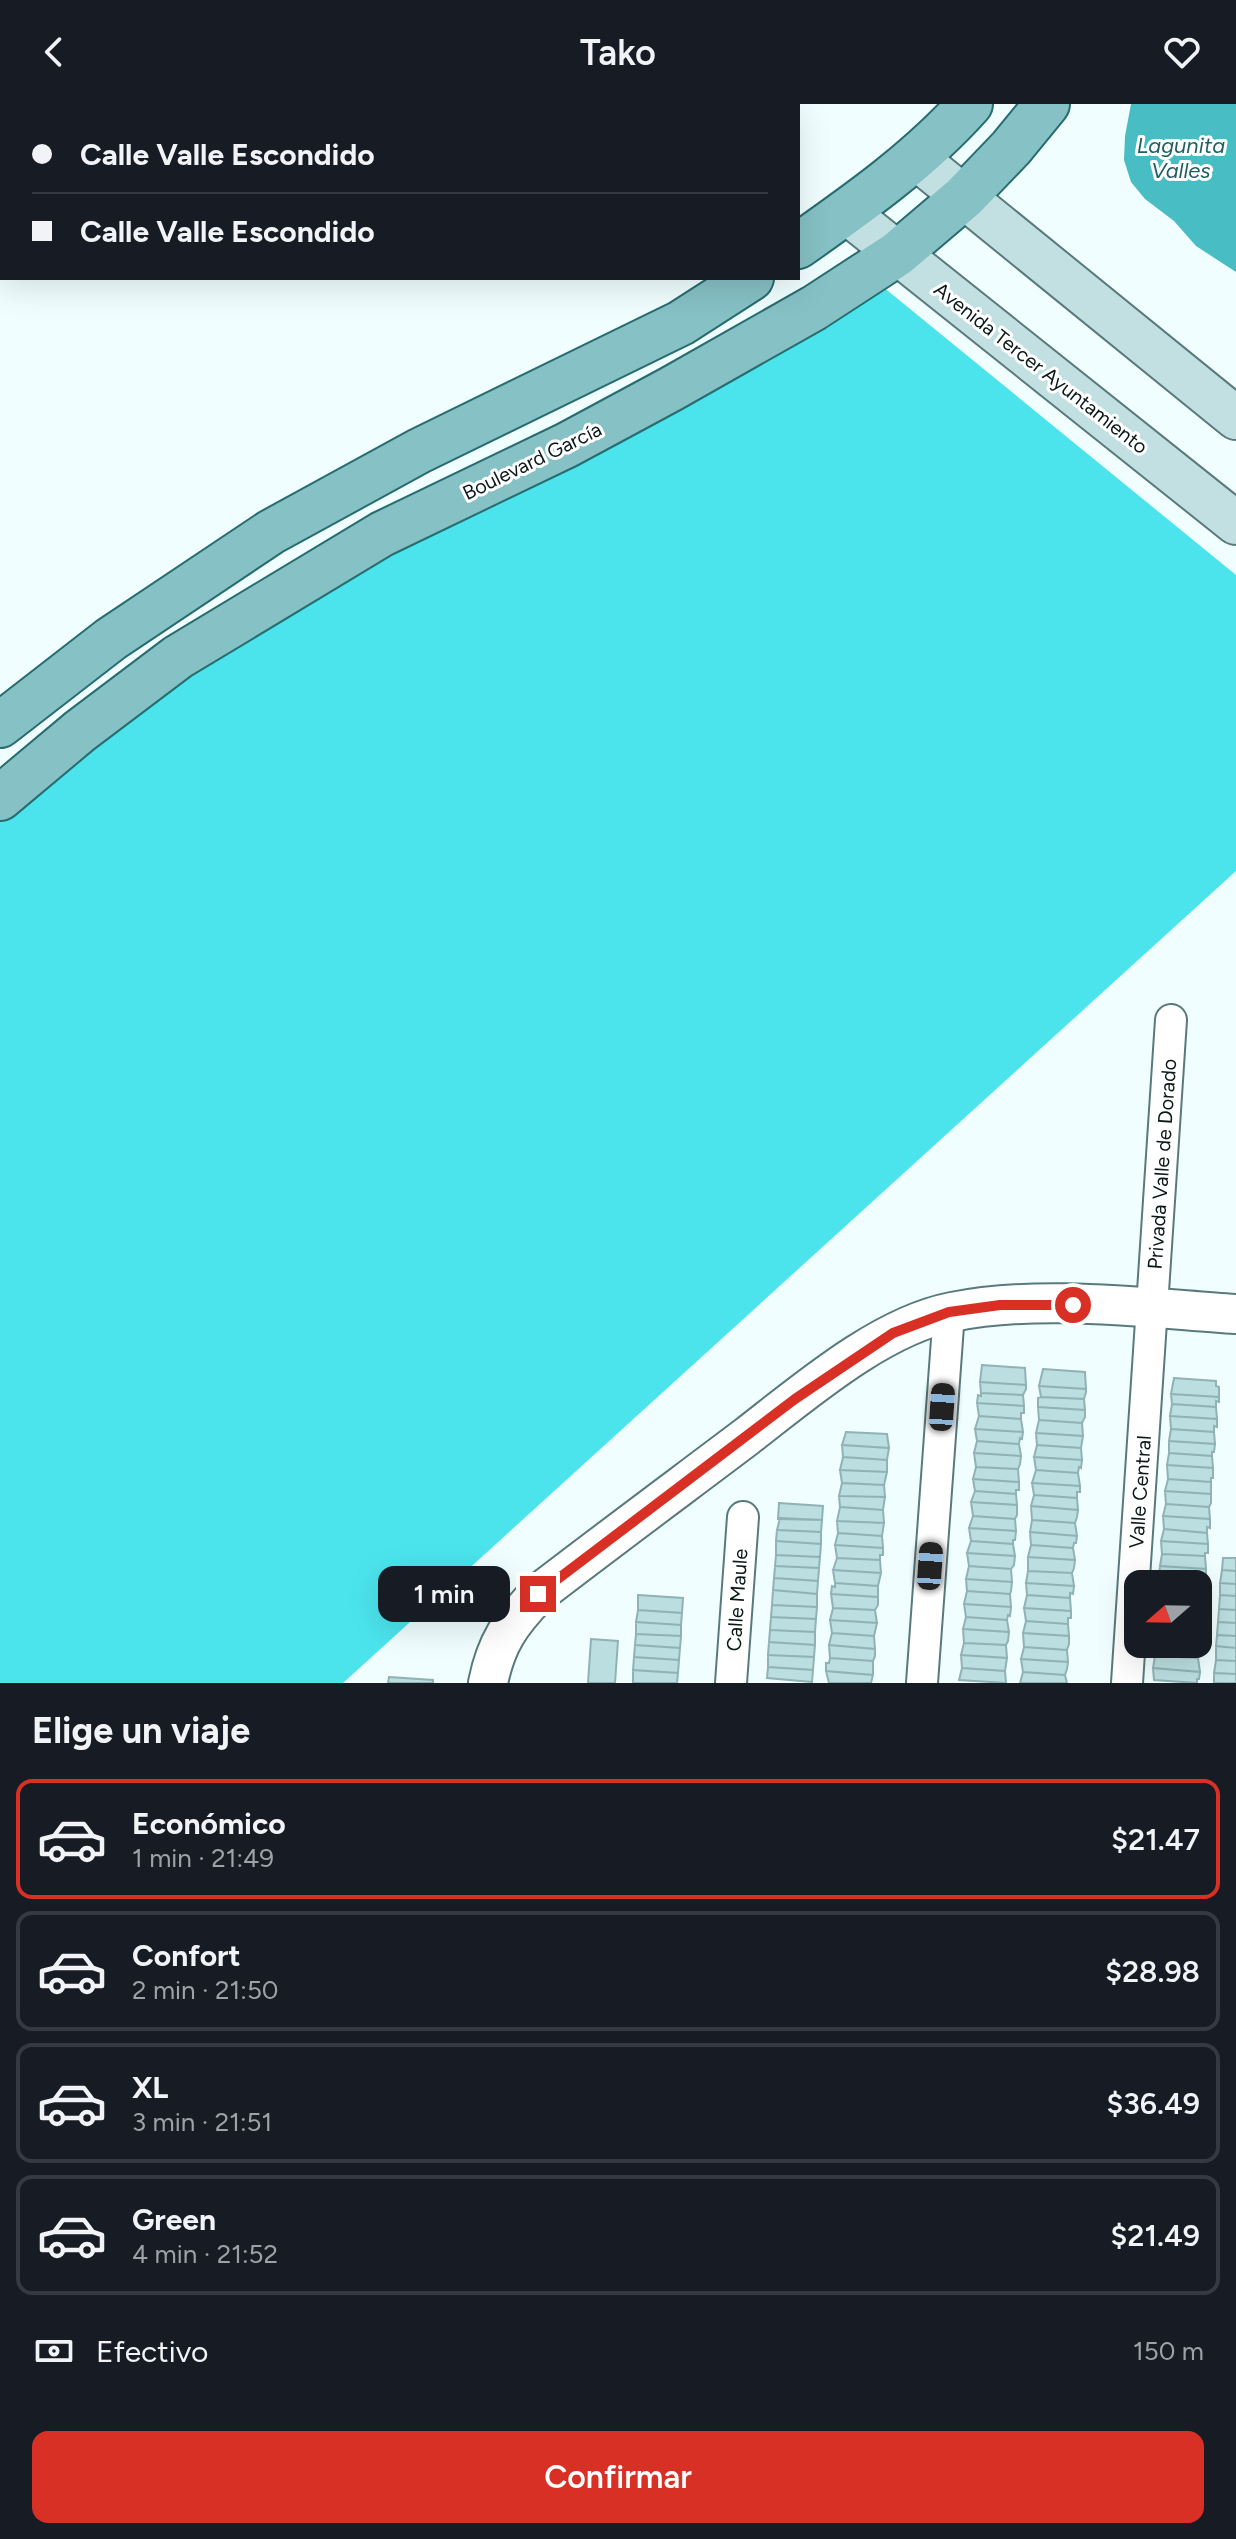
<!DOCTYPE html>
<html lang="es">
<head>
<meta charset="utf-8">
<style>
	body { margin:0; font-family:Figtree,sans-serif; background:#20242c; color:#f1f3f6; height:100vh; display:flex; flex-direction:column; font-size:30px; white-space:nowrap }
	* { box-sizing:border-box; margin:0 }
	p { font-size:26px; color:#9ea1a6 }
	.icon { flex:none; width:44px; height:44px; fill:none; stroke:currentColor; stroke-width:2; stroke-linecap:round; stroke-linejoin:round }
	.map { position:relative; height:1579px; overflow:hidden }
	.details { display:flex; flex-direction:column; background:#171b24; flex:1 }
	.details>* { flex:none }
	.hud { position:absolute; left:0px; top:0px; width:800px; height:176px; box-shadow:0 8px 32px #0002; display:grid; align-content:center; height:176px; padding:0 32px; background:#171b24 }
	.needle { width:52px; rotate:250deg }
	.controls { position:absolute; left:1124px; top:1466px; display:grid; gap:16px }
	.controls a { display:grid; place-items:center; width:88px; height:88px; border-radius:16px; background:#171b24; box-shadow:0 8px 32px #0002; font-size:40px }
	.end { position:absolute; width:36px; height:36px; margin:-18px; border:10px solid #d93025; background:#fff; box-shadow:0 0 0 4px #fff }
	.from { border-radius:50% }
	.bubble { position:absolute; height:56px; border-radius:16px; background:#171b24; box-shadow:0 8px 32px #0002; font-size:26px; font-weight:600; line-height:56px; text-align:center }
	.car { position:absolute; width:24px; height:48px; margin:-24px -12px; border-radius:10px; box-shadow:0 0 6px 2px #0007; background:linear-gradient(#222 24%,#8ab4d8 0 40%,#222 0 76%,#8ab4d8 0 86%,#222 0) }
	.hud b { display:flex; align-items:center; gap:28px; height:76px; font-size:30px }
	.hud b+b { border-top:2px solid #363941 }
	.hud i { width:20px; height:20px; background:#f1f3f6 }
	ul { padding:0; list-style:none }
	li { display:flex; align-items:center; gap:24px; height:120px; margin:0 16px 12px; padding:0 16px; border:4px solid #363941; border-radius:16px }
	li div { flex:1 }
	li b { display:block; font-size:30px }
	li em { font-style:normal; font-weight:600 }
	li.selected { border-color:#d93025 }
	li>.icon { width:72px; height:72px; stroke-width:1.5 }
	h2 { padding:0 32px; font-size:36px; line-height:96px }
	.pay { display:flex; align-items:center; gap:20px; height:88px; padding:0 32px; font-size:30px }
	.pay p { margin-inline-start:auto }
	.primary-button { display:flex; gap:16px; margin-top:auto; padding:16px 32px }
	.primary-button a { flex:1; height:92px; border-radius:16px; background:#d93025; color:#fff; font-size:32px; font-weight:600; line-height:92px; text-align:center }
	header { display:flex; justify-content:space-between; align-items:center; height:104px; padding:0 32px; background:#171b24; font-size:36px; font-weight:600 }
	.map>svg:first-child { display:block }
	.green { fill:#4be4ed }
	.water { fill:#49bdc4 }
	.building { fill:#bbdee0; stroke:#90b2b4; stroke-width:2 }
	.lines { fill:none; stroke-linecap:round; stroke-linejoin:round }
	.minor-casing { stroke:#597a7c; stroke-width:34 }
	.tertiary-casing { stroke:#597a7c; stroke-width:42 }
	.secondary-casing { stroke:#597a7c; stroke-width:46 }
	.primary-casing { stroke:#276c6f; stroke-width:48 }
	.minor { stroke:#fff; stroke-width:30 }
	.tertiary { stroke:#fff; stroke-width:38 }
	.secondary { stroke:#c2e0e2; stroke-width:42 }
	.primary { stroke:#86c1c5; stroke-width:44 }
	.route { stroke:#d93025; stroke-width:10 }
	.labels { text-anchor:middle; stroke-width:6; stroke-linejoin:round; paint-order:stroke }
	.street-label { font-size:20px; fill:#0c1919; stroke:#fff }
	.water-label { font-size:22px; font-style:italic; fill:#1f5f63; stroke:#fff }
</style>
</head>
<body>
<header><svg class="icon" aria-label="back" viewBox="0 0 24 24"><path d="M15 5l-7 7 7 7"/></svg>Tako<svg class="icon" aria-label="heart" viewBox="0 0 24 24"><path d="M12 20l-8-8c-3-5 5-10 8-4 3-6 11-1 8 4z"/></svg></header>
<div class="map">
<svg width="1236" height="1579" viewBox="0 0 1236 1579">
	<rect width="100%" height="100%" fill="#f0feff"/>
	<path class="green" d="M 877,178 L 1236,471 L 1236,767 L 343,1579 L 0,1579 L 0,711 L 181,557 Z"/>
	<path class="water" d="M 1131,0 L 1236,0 L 1236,168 L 1196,142 L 1174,117 L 1145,95 L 1131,78 L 1124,56 L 1125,32 Z"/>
	<path class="building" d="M 982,1261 L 1025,1264 L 1026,1281 L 980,1278 Z
		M 1043,1265 L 1085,1268 L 1086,1285 L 1039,1282 Z
		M 1174,1274 L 1216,1277 L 1216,1282 L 1219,1283 L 1219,1293 L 1171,1290 Z
		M 980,1278 L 1026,1281 L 1026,1285 L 1023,1291 L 981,1289 Z
		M 1039,1282 L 1086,1285 L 1086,1288 L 1084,1295 L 1041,1293 Z
		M 981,1289 L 1023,1291 L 1024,1302 L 977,1299 L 978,1291 L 981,1292 Z
		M 1171,1290 L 1219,1293 L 1219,1298 L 1216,1297 L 1216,1303 L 1172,1300 Z
		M 1041,1293 L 1084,1295 L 1085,1306 L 1038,1303 L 1038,1294 Z
		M 977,1299 L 1024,1302 L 1024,1309 L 1021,1309 L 1021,1315 L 979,1312 Z
		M 1172,1300 L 1216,1303 L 1217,1315 L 1170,1312 Z
		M 1038,1303 L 1085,1306 L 1085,1313 L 1082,1319 L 1039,1316 Z
		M 979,1312 L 1021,1315 L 1023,1328 L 975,1325 Z
		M 1170,1312 L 1217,1315 L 1217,1323 L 1214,1322 L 1214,1328 L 1171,1325 Z
		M 1039,1316 L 1082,1319 L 1083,1332 L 1036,1329 Z
		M 975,1325 L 1023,1328 L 1022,1335 L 1020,1334 L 1019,1340 L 977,1337 Z
		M 1171,1325 L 1214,1328 L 1215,1340 L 1169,1337 Z
		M 846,1328 L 887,1330 L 889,1344 L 842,1341 Z
		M 1036,1329 L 1083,1332 L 1081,1344 L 1037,1341 Z
		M 977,1337 L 1019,1340 L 1021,1352 L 974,1349 Z
		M 1169,1337 L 1215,1340 L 1214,1348 L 1212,1348 L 1212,1352 L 1169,1349 Z
		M 842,1341 L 889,1344 L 887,1356 L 843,1353 Z
		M 1037,1341 L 1081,1344 L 1082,1356 L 1034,1353 Z
		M 974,1349 L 1021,1352 L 1020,1360 L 1018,1365 L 976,1363 Z
		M 1169,1349 L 1212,1352 L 1213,1364 L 1167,1361 Z
		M 843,1353 L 887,1356 L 887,1368 L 840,1366 Z
		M 1034,1353 L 1082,1356 L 1081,1364 L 1079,1363 L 1078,1369 L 1036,1366 Z
		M 1167,1361 L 1213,1364 L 1213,1374 L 1211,1374 L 1211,1378 L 1168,1375 Z
		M 976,1363 L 1018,1365 L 1019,1378 L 973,1375 Z
		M 840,1366 L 887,1368 L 884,1381 L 842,1379 Z
		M 1036,1366 L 1078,1369 L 1080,1382 L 1032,1379 Z
		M 973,1375 L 1019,1378 L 1019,1386 L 1016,1386 L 1016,1390 L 975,1387 Z
		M 1168,1375 L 1211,1378 L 1211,1390 L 1165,1387 Z
		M 842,1379 L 884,1381 L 885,1393 L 839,1392 Z
		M 1032,1379 L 1080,1382 L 1080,1388 L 1077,1388 L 1077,1394 L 1034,1391 Z
		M 975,1387 L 1016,1390 L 1017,1401 L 971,1398 Z
		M 1165,1387 L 1211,1390 L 1211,1399 L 1209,1403 L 1166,1400 Z
		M 1034,1391 L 1077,1394 L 1078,1406 L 1031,1402 Z
		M 839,1392 L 885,1393 L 883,1406 L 840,1403 Z
		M 971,1398 L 1017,1401 L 1017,1411 L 1015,1415 L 973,1412 Z
		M 779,1399 L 823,1402 L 822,1416 L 778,1415 Z
		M 1166,1400 L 1209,1403 L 1210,1415 L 1163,1412 Z
		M 1031,1402 L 1078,1406 L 1077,1413 L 1075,1419 L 1032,1416 Z
		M 840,1403 L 883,1406 L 884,1419 L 837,1417 Z
		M 973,1412 L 1015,1415 L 1016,1427 L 969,1424 Z
		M 1163,1412 L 1210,1415 L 1210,1424 L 1207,1423 L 1207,1429 L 1164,1425 Z
		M 780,1414 L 822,1416 L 821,1428 L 777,1426 Z
		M 1032,1416 L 1075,1419 L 1077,1432 L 1030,1428 Z
		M 837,1417 L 884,1419 L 882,1432 L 838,1429 Z
		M 969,1424 L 1016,1427 L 1015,1436 L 1013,1436 L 1013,1440 L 971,1437 Z
		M 1164,1425 L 1207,1429 L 1208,1440 L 1161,1437 Z
		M 777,1426 L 821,1428 L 821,1440 L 776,1437 Z
		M 1030,1428 L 1077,1432 L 1076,1439 L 1074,1439 L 1073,1444 L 1031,1441 Z
		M 838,1429 L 882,1432 L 883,1444 L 835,1441 Z
		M 776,1437 L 821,1440 L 820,1453 L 776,1451 Z
		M 971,1437 L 1013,1440 L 1015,1452 L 967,1449 Z
		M 1161,1437 L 1208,1440 L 1208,1449 L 1205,1449 L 1205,1452 L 1162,1450 Z
		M 835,1441 L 883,1444 L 883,1451 L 880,1451 L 880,1456 L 837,1454 Z
		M 1031,1441 L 1073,1444 L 1075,1456 L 1028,1453 Z
		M 967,1449 L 1015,1452 L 1014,1461 L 1011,1465 L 969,1462 Z
		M 1162,1450 L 1205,1452 L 1206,1465 L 1160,1462 Z
		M 776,1451 L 820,1453 L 819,1464 L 775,1462 Z
		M 1028,1453 L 1075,1456 L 1074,1464 L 1072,1469 L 1028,1467 Z
		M 837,1454 L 880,1456 L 881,1469 L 833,1466 Z
		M 1223,1454 L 1236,1454 L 1236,1467 L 1222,1466 Z
		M 775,1462 L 819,1464 L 818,1477 L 774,1474 Z
		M 969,1462 L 1011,1465 L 1012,1478 L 966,1475 Z
		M 1160,1462 L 1206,1465 L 1206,1473 L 1203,1478 L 1162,1475 L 1162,1470 L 1159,1471 Z
		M 833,1466 L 881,1469 L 878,1482 L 835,1479 Z
		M 1222,1466 L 1236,1467 L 1236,1480 L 1220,1479 Z
		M 1028,1467 L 1072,1469 L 1074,1482 L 1026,1479 Z
		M 774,1474 L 818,1477 L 817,1490 L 773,1486 Z
		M 966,1475 L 1012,1478 L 1011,1487 L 1010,1490 L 967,1487 Z
		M 1162,1475 L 1203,1478 L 1204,1490 L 1198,1490 L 1198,1480 L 1161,1480 Z
		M 835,1479 L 878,1482 L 878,1493 L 831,1490 L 832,1482 L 835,1483 Z
		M 1026,1479 L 1074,1482 L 1073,1490 L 1070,1489 L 1070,1494 L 1027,1491 Z
		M 1220,1479 L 1236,1480 L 1236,1492 L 1220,1491 Z
		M 773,1486 L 817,1490 L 817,1503 L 772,1501 Z
		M 967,1487 L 1010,1490 L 1011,1503 L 964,1500 Z
		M 831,1490 L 878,1493 L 878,1501 L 875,1506 L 833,1504 Z
		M 638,1491 L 683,1494 L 682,1509 L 638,1506 Z
		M 1027,1491 L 1070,1494 L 1071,1507 L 1024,1504 Z
		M 1220,1491 L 1236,1492 L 1236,1506 L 1219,1505 Z
		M 964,1500 L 1011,1503 L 1010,1512 L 1008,1511 L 1007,1516 L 966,1513 Z
		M 772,1501 L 817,1503 L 816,1515 L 771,1513 Z
		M 833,1504 L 875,1506 L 877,1519 L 830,1516 Z
		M 1024,1504 L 1071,1507 L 1071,1514 L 1068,1514 L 1068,1520 L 1026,1517 Z
		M 1219,1505 L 1236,1506 L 1236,1519 L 1218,1518 Z
		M 638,1506 L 682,1509 L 681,1521 L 636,1518 Z
		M 771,1513 L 816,1515 L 815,1528 L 770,1526 Z
		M 966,1513 L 1007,1516 L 1009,1528 L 963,1525 Z
		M 830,1516 L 877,1519 L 874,1532 L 832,1529 Z
		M 1026,1517 L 1068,1520 L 1069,1532 L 1023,1529 Z
		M 636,1518 L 681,1521 L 681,1532 L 636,1530 Z
		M 1218,1518 L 1236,1519 L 1236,1532 L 1217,1531 Z
		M 963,1525 L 1009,1528 L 1008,1537 L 1006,1541 L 964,1539 Z
		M 770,1526 L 815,1528 L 815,1541 L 769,1538 Z
		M 832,1529 L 874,1532 L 875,1545 L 829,1541 Z
		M 1023,1529 L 1069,1532 L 1069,1540 L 1067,1546 L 1024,1543 Z
		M 636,1530 L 681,1532 L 680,1544 L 635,1541 Z
		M 1217,1531 L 1236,1532 L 1236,1544 L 1216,1542 Z
		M 591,1535 L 618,1537 L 615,1579 L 588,1579 Z
		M 769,1538 L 815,1541 L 814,1553 L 768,1551 Z
		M 964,1539 L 1006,1541 L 1007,1554 L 961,1551 Z
		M 1154,1540 L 1201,1541 L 1201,1549 L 1198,1549 L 1198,1554 L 1155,1552 Z
		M 635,1541 L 680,1544 L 679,1556 L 634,1553 Z
		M 829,1541 L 875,1545 L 875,1552 L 873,1557 L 830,1554 Z
		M 1216,1542 L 1236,1544 L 1236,1557 L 1216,1556 Z
		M 1024,1543 L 1067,1546 L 1068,1558 L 1021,1555 Z
		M 768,1551 L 814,1553 L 813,1566 L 768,1563 Z
		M 961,1551 L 1007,1554 L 1005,1567 L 962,1564 Z
		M 1155,1552 L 1198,1554 L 1200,1568 L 1153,1564 Z
		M 634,1553 L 679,1556 L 678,1569 L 633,1566 Z
		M 830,1554 L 873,1557 L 873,1571 L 826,1567 L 826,1559 L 829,1559 Z
		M 1021,1555 L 1068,1558 L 1067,1565 L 1065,1571 L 1023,1568 Z
		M 1216,1556 L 1236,1557 L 1236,1570 L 1214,1569 Z
		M 768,1563 L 813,1566 L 812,1578 L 767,1574 Z
		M 962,1564 L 1005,1567 L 1006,1579 L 959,1576 Z
		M 1153,1564 L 1200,1568 L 1199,1575 L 1197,1575 L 1197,1579 L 1154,1576 Z
		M 633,1566 L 678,1569 L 677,1579 L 633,1579 Z
		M 826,1567 L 836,1568 L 873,1571 L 871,1579 L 829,1579 Z
		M 1023,1568 L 1065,1571 L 1067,1579 L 1020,1579 Z
		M 1214,1569 L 1236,1570 L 1236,1579 L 1214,1579 Z
		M 389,1573 L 433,1576 L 433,1579 L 388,1579 Z"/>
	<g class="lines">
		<g class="minor-casing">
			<path id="minor" d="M 731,1579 L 743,1413
				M 922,1579 L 949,1208
				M 1127,1579 L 1171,916"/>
		</g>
		<g class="tertiary-casing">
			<path id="tertiary" d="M 488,1579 C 496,1539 510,1519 538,1490 C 607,1437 677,1385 746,1333 C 803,1289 880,1222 952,1208 C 1040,1190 1146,1204 1236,1210"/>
		</g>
		<g class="secondary-casing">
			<path id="secondary" d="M 916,54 L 1236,314
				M 846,108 L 1236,419"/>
		</g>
		<g class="primary-casing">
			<path id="primary" d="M 798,142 C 859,99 920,56 970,0
				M 0,621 L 111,535 L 271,428 L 419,347 L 681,219 L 751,174
				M 0,694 L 80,627 L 178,553 L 382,430 L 567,341 L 671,285 L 814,204 L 897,150 L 964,93 L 1011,44 L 1047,0"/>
		</g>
		<use href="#minor" class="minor"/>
		<use href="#tertiary" class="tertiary"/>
		<use href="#secondary" class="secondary"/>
		<use href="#primary" class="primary"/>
	</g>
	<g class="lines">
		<path class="route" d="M 538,1490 L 795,1295 L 893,1229 L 949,1208 L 1000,1201 L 1073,1201"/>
	</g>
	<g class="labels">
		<g class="street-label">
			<text transform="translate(1041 264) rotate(38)" y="7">Avenida Tercer Ayuntamiento</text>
			<text transform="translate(532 357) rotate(-26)" y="7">Boulevard García</text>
			<text transform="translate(1162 1060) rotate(-86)" y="7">Privada Valle de Dorado</text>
			<text transform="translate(1140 1388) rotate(-86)" y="7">Valle Central</text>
			<text transform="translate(737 1496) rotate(-86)" y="7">Calle Maule</text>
		</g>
		<g class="water-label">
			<text x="1181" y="49">Lagunita<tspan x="1181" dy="25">Valles</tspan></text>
		</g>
	</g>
</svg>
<div class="controls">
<a><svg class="needle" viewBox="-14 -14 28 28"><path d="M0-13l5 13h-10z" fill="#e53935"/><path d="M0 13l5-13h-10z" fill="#9ea1a6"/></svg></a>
</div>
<i class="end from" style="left:1073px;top:1201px"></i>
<i class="end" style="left:538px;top:1490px"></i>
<div class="bubble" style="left:378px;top:1462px;width:132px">1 min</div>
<i class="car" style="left:942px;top:1303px;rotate:4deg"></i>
<i class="car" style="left:930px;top:1462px;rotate:4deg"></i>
<div class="hud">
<b><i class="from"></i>Calle Valle Escondido</b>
<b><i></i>Calle Valle Escondido</b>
</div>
</div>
<section class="details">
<h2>Elige un viaje</h2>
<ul>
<li class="selected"><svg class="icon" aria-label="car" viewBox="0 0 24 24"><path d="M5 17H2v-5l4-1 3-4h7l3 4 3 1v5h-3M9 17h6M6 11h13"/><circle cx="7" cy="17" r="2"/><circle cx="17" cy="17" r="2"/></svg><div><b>Económico</b><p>1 min · 21:49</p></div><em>$21.47</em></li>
<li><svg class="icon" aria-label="car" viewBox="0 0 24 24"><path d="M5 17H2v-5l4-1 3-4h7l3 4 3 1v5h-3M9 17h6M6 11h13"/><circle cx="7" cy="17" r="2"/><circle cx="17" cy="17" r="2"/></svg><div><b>Confort</b><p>2 min · 21:50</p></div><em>$28.98</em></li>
<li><svg class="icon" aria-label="car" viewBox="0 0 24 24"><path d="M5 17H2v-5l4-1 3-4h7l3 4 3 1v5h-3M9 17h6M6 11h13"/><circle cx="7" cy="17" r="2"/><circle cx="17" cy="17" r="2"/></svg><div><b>XL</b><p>3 min · 21:51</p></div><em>$36.49</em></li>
<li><svg class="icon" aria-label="car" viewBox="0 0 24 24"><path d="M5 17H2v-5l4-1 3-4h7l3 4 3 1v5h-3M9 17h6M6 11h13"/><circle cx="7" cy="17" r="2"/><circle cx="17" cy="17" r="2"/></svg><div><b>Green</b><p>4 min · 21:52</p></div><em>$21.49</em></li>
</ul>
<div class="pay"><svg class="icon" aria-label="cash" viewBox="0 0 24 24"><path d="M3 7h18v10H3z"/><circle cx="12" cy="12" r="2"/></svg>Efectivo<p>150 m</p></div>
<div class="primary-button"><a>Confirmar</a></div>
</section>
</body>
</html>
